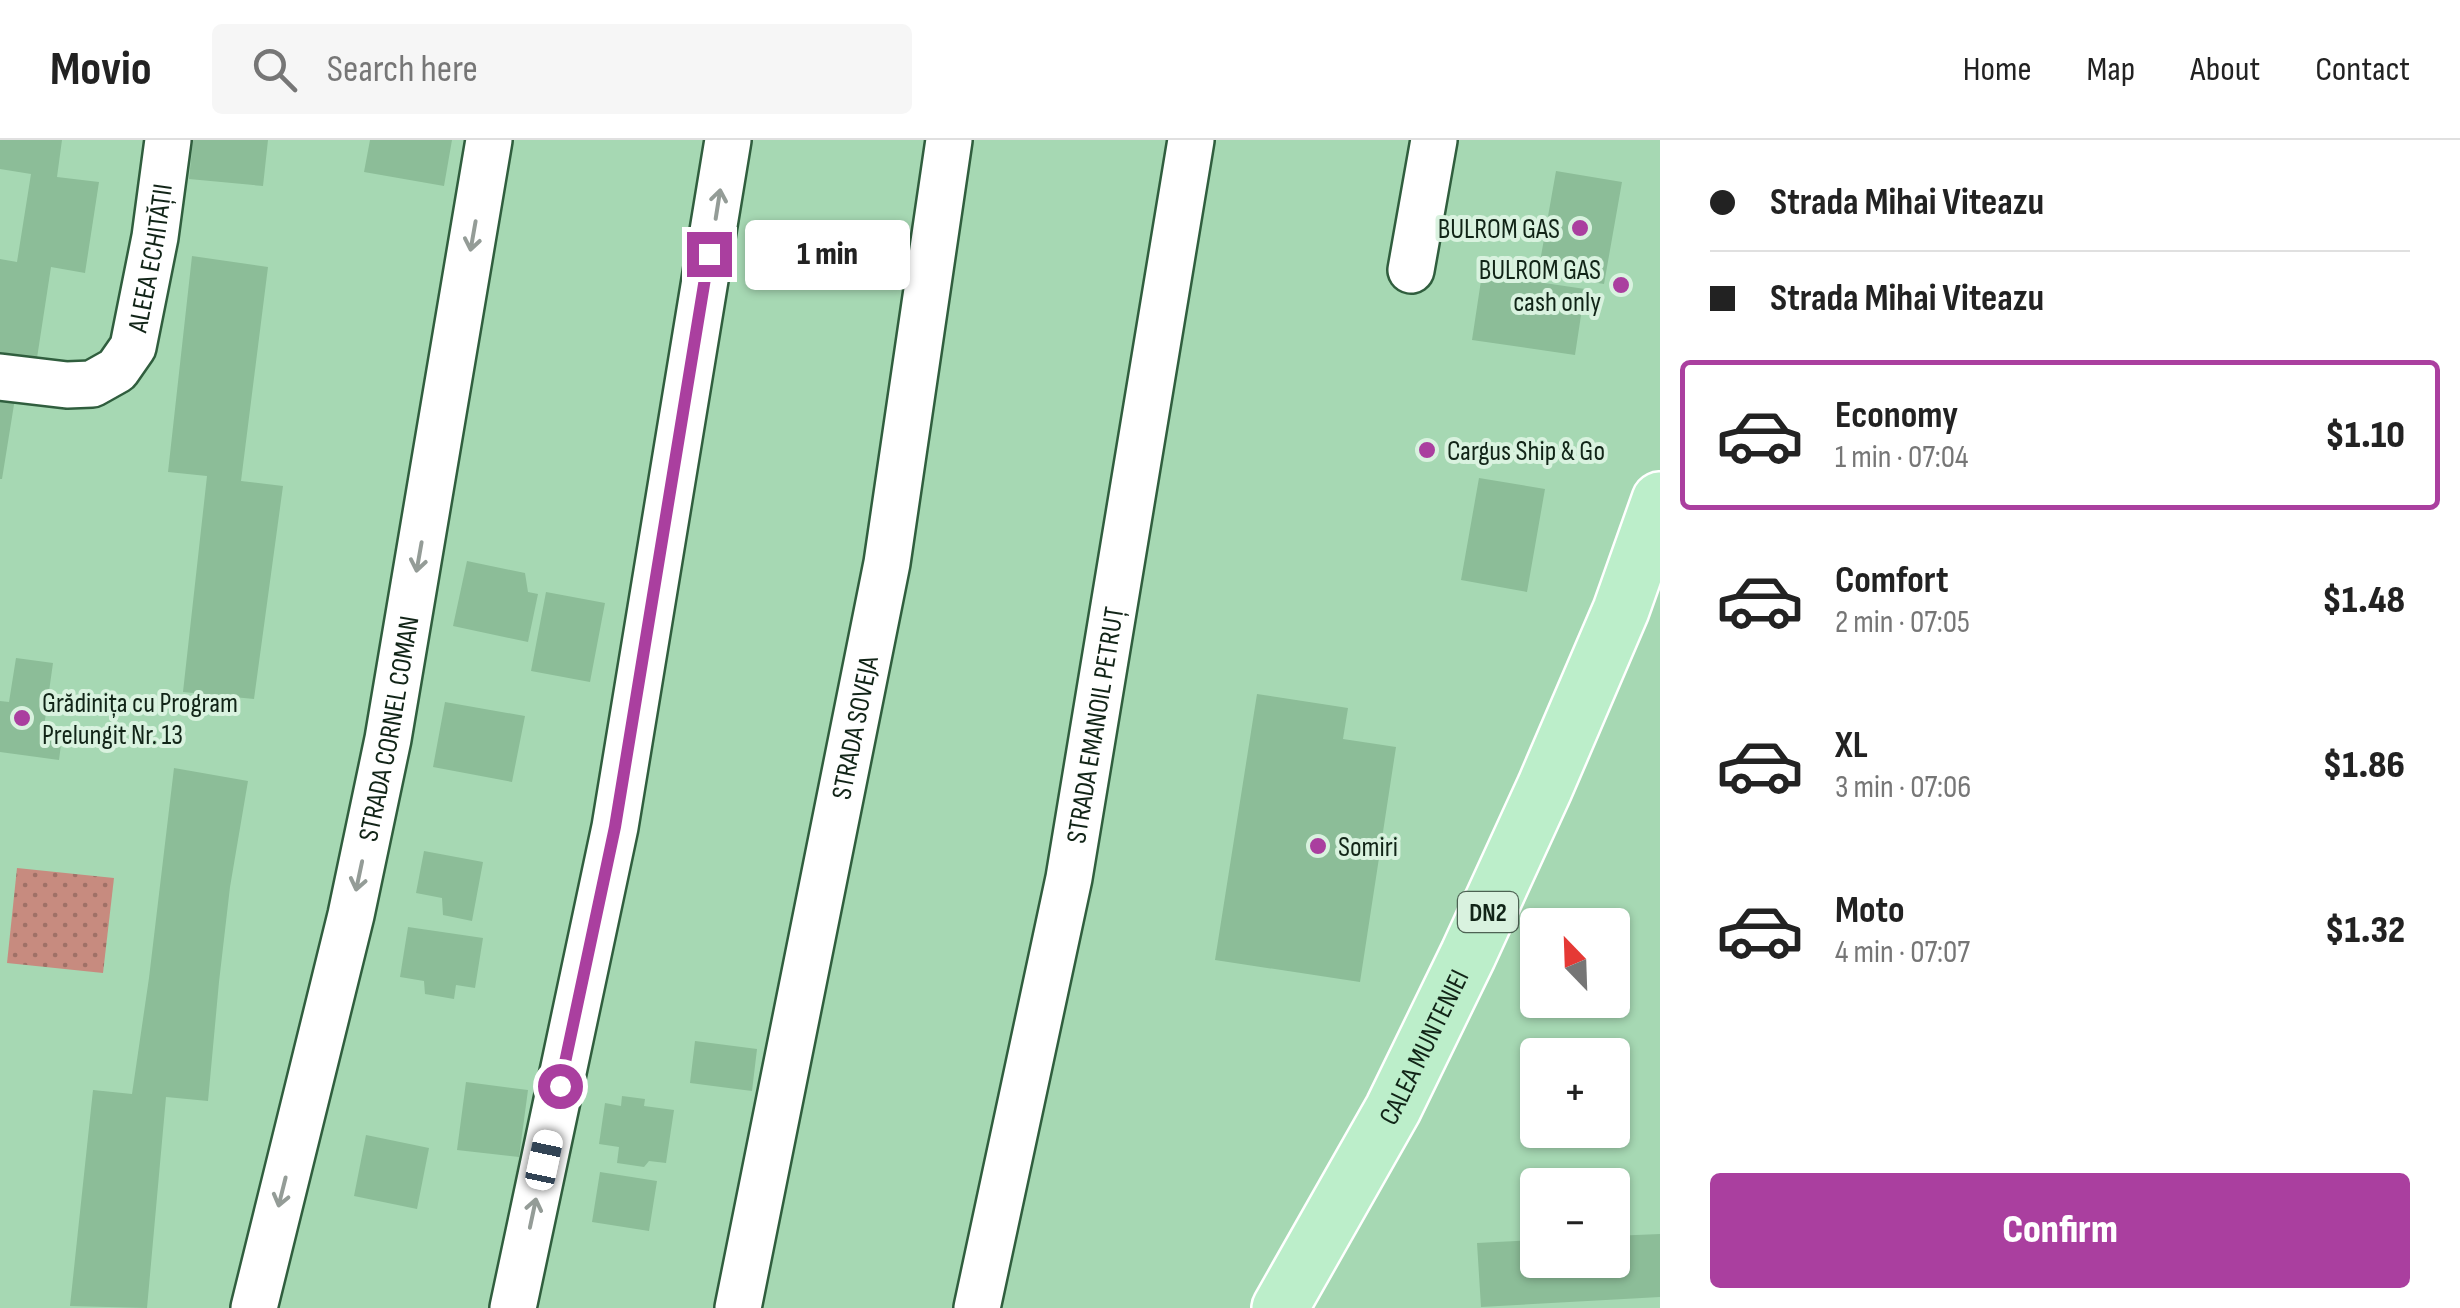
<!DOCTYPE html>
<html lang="en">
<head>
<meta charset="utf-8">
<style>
	body { margin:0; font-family:"Sofia Sans Condensed",sans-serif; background:#f6f6f6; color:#222; height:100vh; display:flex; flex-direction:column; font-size:38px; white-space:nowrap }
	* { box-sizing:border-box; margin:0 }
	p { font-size:32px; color:#767676 }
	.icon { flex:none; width:55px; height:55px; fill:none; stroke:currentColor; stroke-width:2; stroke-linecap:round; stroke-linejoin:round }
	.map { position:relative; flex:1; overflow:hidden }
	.side { display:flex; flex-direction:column; background:#fff; width:800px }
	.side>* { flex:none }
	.banner { display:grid; align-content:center; height:220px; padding:0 50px; background:#fff }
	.needle { width:65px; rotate:337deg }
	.fabs { position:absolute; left:1520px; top:768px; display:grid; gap:20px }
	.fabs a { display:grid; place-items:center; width:110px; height:110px; border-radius:10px; background:#fff; box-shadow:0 2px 8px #0004; font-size:50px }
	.end { position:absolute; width:45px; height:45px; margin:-22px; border:12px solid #aa3f9f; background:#fff; box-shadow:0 0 0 5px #fff }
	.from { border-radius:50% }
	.bubble { position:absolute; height:70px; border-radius:10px; background:#fff; box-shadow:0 2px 8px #0004; font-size:32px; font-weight:800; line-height:70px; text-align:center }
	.car { position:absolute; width:30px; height:60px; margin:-30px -15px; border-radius:12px; box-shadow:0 0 8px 2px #0007; background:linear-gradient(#fff 24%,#345 0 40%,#fff 0 76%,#345 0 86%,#fff 0) }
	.banner b { display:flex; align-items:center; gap:35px; height:95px; font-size:38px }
	.banner b+b { border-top:2px solid #e0e0e0 }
	.banner i { width:25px; height:25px; background:#222 }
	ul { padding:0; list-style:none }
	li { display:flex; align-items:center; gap:30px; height:150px; margin:0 20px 15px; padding:0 30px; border:5px solid transparent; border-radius:10px }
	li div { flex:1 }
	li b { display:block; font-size:38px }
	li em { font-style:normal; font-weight:800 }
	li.current { border-color:#aa3f9f }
	li>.icon { width:90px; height:90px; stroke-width:1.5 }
	.primary-button { display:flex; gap:20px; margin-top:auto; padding:20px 50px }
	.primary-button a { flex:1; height:115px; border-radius:10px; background:#aa3f9f; color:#fff; font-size:40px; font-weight:800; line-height:115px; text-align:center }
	header { display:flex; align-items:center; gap:60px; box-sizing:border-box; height:140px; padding:0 50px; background:#fff; border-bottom:2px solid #e0e0e0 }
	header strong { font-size:48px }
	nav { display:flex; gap:55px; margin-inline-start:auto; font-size:35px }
	.search { width:700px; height:90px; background:#f6f6f6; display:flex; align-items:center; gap:25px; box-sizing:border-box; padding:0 35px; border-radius:10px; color:#767676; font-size:38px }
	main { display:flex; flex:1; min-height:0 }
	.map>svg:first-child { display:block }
	.grass { fill:url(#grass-dots) }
	.building { fill:#8cbd98 }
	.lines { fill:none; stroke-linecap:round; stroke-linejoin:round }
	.minor-casing { stroke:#305e3e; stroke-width:50 }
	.major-casing { stroke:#fff; stroke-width:60 }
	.minor { stroke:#fff; stroke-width:45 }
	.major { stroke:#bceeca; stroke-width:55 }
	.oneway { stroke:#949c97 }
	.route { stroke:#aa3f9f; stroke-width:12 }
	.poi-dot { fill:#aa3f9f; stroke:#d9f2df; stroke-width:4 }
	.labels { text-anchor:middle; stroke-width:8; stroke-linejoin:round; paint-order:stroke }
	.shield { fill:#d9f2df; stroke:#4d6253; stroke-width:2.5 }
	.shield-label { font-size:25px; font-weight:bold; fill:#112417 }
	.poi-label { font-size:28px; fill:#112417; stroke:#d9f2df; text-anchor:start }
	.street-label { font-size:28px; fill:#112417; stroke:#d9f2df }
</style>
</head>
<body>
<header>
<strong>Movio</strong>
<div class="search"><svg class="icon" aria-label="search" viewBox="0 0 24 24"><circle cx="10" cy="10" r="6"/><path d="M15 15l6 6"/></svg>Search here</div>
<nav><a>Home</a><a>Map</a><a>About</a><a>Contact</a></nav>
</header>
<main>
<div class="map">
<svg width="1660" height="1168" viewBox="0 0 1660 1168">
	<defs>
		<pattern id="grass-dots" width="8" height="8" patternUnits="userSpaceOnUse" patternTransform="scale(2.5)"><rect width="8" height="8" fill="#c78b7f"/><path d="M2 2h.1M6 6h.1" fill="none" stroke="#a07167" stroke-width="1.8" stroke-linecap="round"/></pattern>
	</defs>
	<rect width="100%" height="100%" fill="#a6d8b3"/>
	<path class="grass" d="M 17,728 L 114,738 L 103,833 L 7,823 Z"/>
	<path class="building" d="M 0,0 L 62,0 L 57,37 L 99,42 L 85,133 L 51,127 L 37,218 L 0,212 L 0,119 L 17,122 L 31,34 L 0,29 Z
		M 193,0 L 268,0 L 263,46 L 189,39 Z
		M 370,0 L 452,0 L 444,46 L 364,32 Z
		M 1556,31 L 1622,42 L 1604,144 L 1538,133 Z
		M 192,116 L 268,127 L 241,341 L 283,346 L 254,559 L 183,552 L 207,336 L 168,332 Z
		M 1482,134 L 1585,149 L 1575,215 L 1472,200 Z
		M 0,244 L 17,246 L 2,339 L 0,339 Z
		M 1479,338 L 1545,349 L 1527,452 L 1461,440 Z
		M 467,421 L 525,433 L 528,452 L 538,454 L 528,502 L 453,486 Z
		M 546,452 L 605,463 L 590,542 L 531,531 Z
		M 16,518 L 53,523 L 43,594 L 62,597 L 59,620 L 0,612 L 0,561 L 9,562 Z
		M 1257,554 L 1348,568 L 1343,599 L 1396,607 L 1360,842 L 1215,820 Z
		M 445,562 L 525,576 L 512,642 L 433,627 Z
		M 174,628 L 248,641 L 230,747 L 219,842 L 208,961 L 166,957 L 147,1168 L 70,1166 L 93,950 L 132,954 L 149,838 Z
		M 424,711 L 483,722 L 472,781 L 443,775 L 442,758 L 416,753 Z
		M 408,787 L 483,798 L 475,848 L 456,845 L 454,859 L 425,854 L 424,841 L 400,837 Z
		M 695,901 L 757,909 L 752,951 L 690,943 Z
		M 466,942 L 528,950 L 519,1017 L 457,1010 Z
		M 622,956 L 645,959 L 644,966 L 674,970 L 666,1023 L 649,1021 L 644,1027 L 617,1023 L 619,1007 L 599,1004 L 605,963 L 621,966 Z
		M 366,995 L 429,1008 L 417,1069 L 354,1056 Z
		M 600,1032 L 657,1041 L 649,1091 L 592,1082 Z
		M 1660,1094 L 1660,1157 L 1481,1167 L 1477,1103 L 1538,1100 L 1538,1120 L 1612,1120 L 1612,1096 Z"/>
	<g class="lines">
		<g class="minor-casing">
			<g id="minor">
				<path d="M 1411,130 L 1434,0"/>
				<path id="s1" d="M 0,237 L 67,245 L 92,244 L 117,230 L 133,207 L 155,97 L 168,0"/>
				<path id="s2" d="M 254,1168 L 351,775 L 388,599 L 489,0"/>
				<path d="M 513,1168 L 615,687 L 728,0"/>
				<path id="s3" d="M 738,1168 L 887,423 L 949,0"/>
				<path id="s4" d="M 977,1168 L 1069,738 L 1191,0"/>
			</g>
		</g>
		<g class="major-casing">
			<g id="major">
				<path id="s5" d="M 1280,1168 L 1393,969 L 1468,815 L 1545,647 L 1621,470 L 1660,360"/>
			</g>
		</g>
		<use href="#minor" class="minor"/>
		<use href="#major" class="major"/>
	</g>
	<defs><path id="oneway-shaft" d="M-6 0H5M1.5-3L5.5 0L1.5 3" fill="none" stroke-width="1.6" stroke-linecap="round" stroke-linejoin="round" transform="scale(2.5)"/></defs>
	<g class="oneway">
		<use href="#oneway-shaft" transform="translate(718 64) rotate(-81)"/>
		<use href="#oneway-shaft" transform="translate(473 96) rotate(100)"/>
		<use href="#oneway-shaft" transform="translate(419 417) rotate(100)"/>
		<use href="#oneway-shaft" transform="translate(359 736) rotate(102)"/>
		<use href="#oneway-shaft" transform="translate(282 1052) rotate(104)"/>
		<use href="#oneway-shaft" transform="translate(533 1073) rotate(-78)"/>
	</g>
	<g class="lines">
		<path class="route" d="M 560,946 L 615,687 L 709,114"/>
	</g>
	<g class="poi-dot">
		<circle cx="1580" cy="88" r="10"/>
		<circle cx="1621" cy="145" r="10"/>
		<circle cx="1427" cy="310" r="10"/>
		<circle cx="22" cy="578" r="10"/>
		<circle cx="1318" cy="706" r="10"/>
	</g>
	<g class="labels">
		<rect class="shield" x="1458" y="752" width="60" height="40" rx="8"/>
		<g class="shield-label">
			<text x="1488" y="781">DN2</text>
		</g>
		<g class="poi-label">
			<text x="1560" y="98" text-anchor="end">BULROM GAS</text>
			<text x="1601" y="139" text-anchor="end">BULROM GAS<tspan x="1601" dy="32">cash only</tspan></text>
			<text x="1447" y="320">Cargus Ship &amp; Go</text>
			<text x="42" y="572">Grădinița cu Program<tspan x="42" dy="32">Prelungit Nr. 13</tspan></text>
			<text x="1338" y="716">Somiri</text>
		</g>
		<g class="street-label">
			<text dy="10" stroke="none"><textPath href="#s1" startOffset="240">ALEEA ECHITĂȚII</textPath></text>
			<text dy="10" stroke="none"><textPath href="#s3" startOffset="592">STRADA SOVEJA</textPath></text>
			<text dy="10" stroke="none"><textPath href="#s4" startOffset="595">STRADA EMANOIL PETRUȚ</textPath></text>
			<text dy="10" stroke="none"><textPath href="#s2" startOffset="595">STRADA CORNEL COMAN</textPath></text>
			<text dy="10" stroke="none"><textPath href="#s5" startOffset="298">CALEA MUNTENIEI</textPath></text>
		</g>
	</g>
</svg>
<div class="fabs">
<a><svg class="needle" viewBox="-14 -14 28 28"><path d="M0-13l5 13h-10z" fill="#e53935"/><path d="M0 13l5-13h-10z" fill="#767676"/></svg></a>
<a>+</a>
<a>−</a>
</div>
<i class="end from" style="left:560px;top:946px"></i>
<i class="end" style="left:709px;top:114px"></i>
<div class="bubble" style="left:745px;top:80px;width:165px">1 min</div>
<i class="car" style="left:544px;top:1020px;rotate:12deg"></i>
</div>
<section class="side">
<div class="banner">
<b><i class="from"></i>Strada Mihai Viteazu</b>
<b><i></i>Strada Mihai Viteazu</b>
</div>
<ul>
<li class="current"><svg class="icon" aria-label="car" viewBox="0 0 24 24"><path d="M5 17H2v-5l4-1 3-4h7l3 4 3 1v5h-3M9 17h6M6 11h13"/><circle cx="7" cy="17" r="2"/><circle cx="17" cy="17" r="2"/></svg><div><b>Economy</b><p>1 min · 07:04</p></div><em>$1.10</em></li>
<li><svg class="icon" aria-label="car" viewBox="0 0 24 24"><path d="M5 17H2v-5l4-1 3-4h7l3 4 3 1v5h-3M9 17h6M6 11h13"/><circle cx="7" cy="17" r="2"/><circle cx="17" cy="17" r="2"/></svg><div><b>Comfort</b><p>2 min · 07:05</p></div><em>$1.48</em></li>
<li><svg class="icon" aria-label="car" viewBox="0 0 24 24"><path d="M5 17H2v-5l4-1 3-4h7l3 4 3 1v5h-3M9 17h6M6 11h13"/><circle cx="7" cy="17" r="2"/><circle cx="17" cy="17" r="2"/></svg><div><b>XL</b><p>3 min · 07:06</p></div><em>$1.86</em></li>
<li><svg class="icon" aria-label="car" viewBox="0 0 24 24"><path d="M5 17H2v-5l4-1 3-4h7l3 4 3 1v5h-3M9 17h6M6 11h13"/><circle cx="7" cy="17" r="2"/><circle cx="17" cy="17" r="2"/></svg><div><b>Moto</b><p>4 min · 07:07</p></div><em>$1.32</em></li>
</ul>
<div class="primary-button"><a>Confirm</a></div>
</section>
</main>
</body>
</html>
